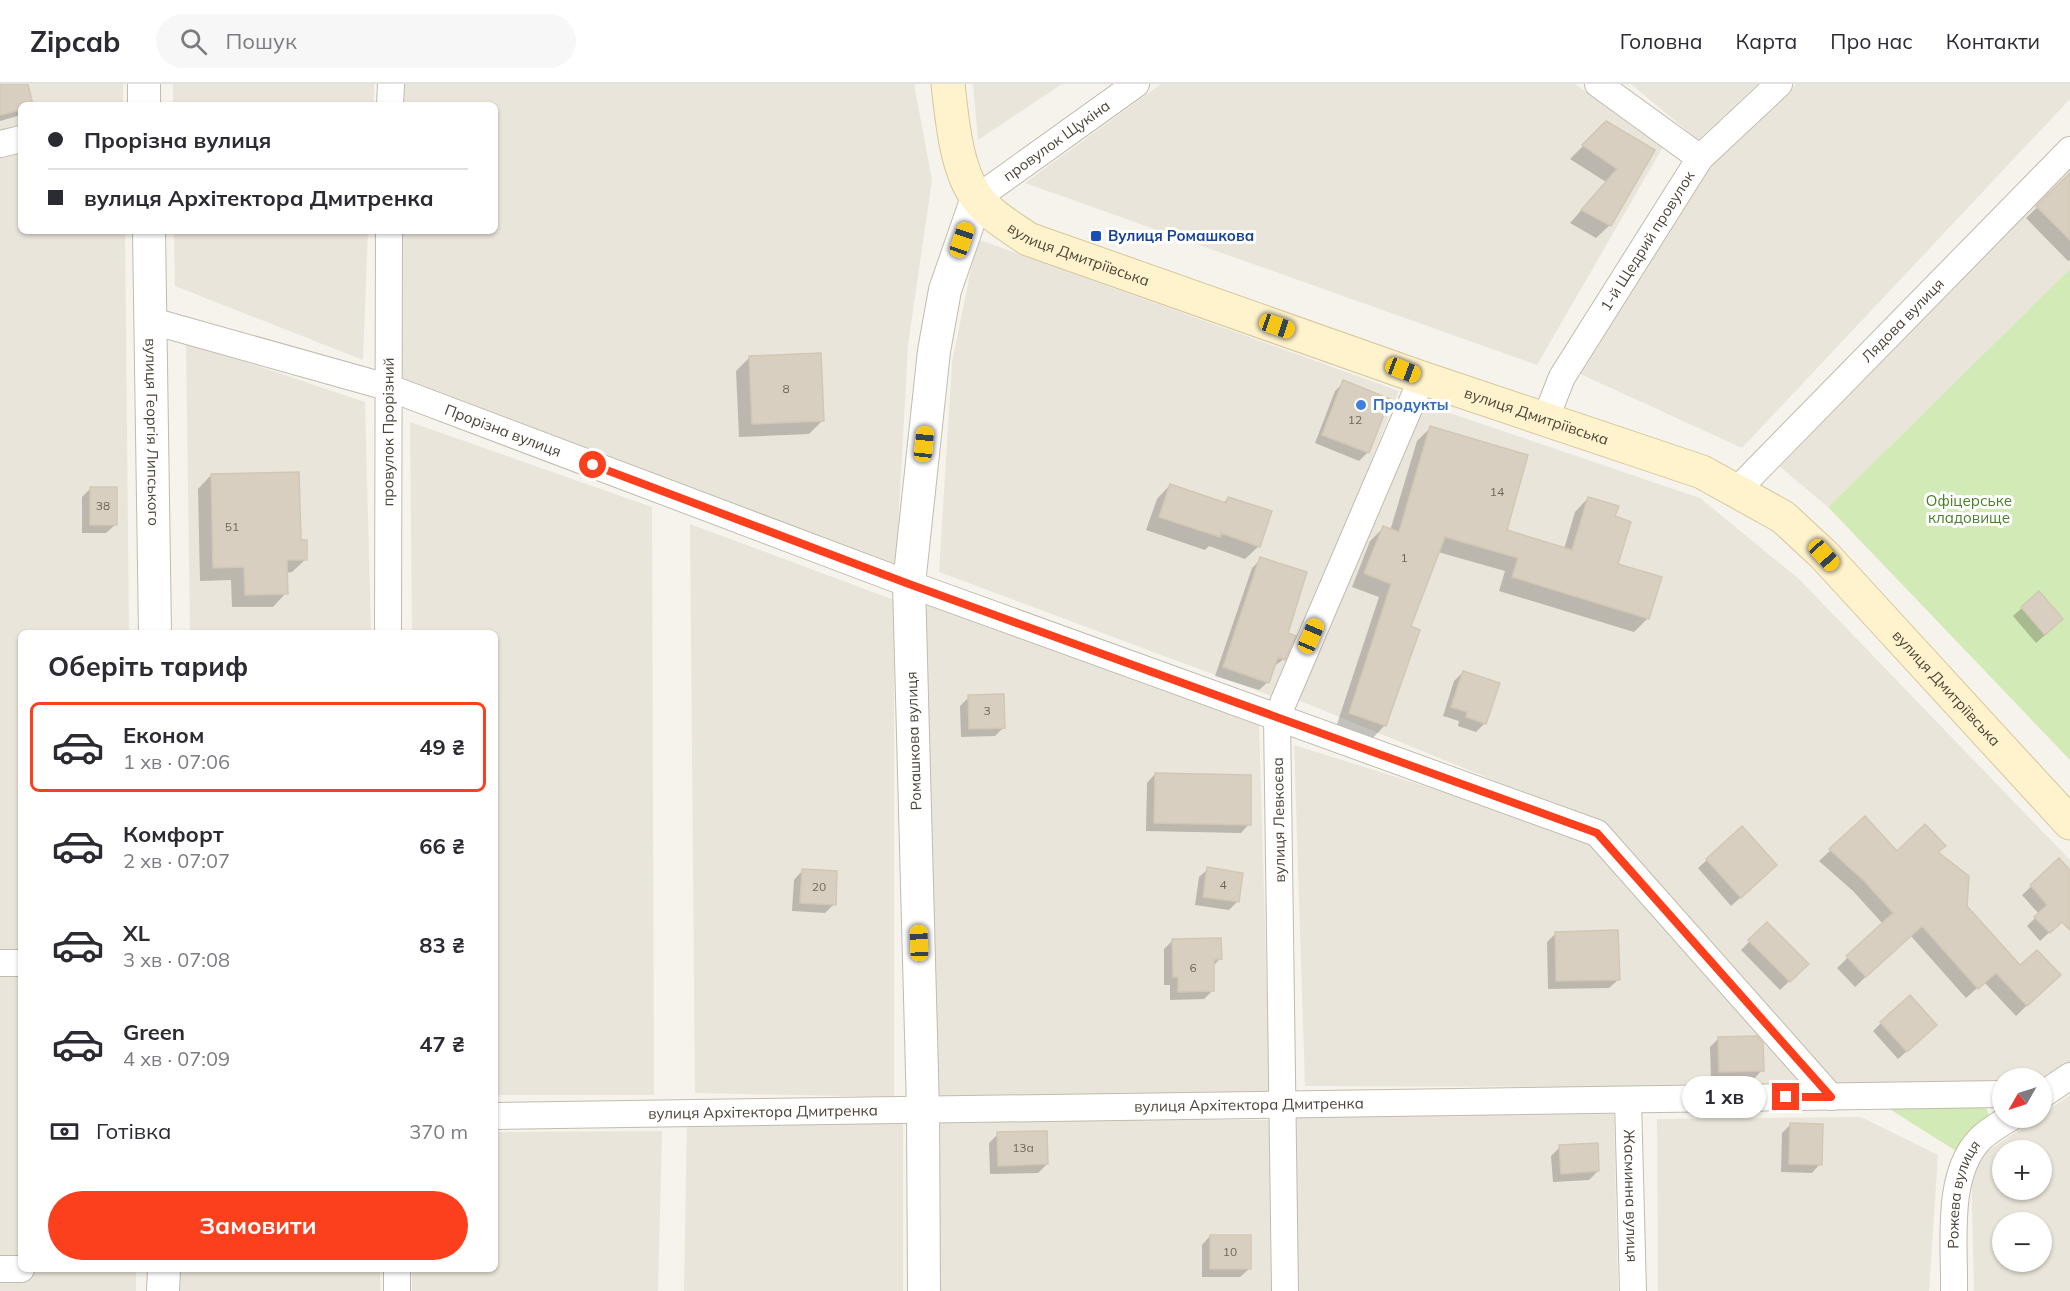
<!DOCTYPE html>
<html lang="uk">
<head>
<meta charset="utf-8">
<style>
	body { margin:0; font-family:Mulish,sans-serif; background:#f7f7f7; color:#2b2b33; height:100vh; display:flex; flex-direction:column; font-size:22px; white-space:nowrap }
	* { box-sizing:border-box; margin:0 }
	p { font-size:20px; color:#7c7c81 }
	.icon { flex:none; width:33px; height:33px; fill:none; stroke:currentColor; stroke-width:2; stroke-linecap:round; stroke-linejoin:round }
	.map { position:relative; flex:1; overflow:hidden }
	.drawer { position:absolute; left:18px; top:546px; width:480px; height:642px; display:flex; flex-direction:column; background:#fff; border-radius:9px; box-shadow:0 2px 4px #0004 }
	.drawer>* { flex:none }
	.guide { position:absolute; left:18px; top:18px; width:480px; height:132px; border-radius:9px; box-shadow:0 2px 4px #0004; display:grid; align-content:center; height:132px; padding:0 30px; background:#fff }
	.needle { width:39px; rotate:231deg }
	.tools { position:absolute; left:1992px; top:984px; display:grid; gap:12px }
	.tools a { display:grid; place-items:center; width:60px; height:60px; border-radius:50%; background:#fff; box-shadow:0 2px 4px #0004; font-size:30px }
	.end { position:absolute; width:27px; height:27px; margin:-14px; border:8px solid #fc3f1d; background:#fff; box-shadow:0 0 0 3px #fff }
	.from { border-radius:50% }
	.bubble { position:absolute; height:42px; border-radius:21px; background:#fff; box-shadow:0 2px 4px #0004; font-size:20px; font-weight:700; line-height:42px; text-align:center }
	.car { position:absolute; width:18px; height:36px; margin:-18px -9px; border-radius:8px; box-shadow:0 0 4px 2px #0007; background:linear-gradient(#f5c518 24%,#345 0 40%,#f5c518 0 76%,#345 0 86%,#f5c518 0) }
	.guide b { display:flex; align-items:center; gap:21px; height:57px; font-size:22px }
	.guide b+b { border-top:2px solid #e1e1e2 }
	.guide i { width:15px; height:15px; background:#2b2b33 }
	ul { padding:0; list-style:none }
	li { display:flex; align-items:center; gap:18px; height:90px; margin:0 12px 9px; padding:0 18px; border:3px solid transparent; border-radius:9px }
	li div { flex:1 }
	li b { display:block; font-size:22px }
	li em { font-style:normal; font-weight:700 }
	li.selected { border-color:#fc3f1d }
	li>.icon { width:54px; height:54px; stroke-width:1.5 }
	h2 { padding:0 30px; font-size:27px; line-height:72px }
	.pay { display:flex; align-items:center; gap:15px; height:66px; padding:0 30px; font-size:22px }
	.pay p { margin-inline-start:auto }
	.cta { display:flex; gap:12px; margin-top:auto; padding:12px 30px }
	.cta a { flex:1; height:69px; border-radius:36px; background:#fc3f1d; color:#fff; font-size:24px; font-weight:700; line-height:69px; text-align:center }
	header { display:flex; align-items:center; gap:36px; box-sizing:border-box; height:84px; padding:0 30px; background:#fff; border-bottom:2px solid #e1e1e2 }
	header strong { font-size:28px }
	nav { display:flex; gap:33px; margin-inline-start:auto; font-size:21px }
	.search { width:420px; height:54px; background:#f7f7f7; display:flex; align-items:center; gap:15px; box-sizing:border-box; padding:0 21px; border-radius:33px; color:#7c7c81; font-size:22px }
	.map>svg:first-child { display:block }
	.residential { fill:#eae5da; fill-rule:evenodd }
	.green { fill:#d2eab5 }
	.shadow { fill:#0003 }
	.building { fill:#d8cfc1; stroke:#d3c7b4; stroke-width:1.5 }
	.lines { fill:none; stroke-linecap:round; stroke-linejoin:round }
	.minor-casing { stroke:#c2bbae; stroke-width:28 }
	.tertiary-casing { stroke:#c2bbae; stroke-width:34 }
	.secondary-casing { stroke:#d6c79b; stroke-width:35 }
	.minor { stroke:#fff; stroke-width:26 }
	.tertiary { stroke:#fff; stroke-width:32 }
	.secondary { stroke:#fff3cd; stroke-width:33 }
	.route { stroke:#fc3f1d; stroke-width:8 }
	.transit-dot { fill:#1a4fb4; stroke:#fff; stroke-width:2 }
	.shop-dot { fill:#3f7fe0; stroke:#fff; stroke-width:2 }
	.labels { text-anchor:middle; stroke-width:6; stroke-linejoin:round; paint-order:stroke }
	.number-label { font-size:12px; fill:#6e675b }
	.street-label { font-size:15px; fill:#4b4439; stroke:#fff }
	.transit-label { font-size:15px; font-weight:bold; fill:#164399; stroke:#fff; text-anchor:start }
	.shop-label { font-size:15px; font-weight:bold; fill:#366cbe; stroke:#fff; text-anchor:start }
	.park-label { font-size:15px; fill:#4a7f2a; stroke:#fff }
</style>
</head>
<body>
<header>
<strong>Zipcab</strong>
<div class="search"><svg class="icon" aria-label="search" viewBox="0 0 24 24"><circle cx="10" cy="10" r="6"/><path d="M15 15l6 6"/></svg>Пошук</div>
<nav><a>Головна</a><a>Карта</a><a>Про нас</a><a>Контакти</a></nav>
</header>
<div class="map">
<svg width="2070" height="1207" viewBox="0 0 2070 1207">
	<rect width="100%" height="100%" fill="#f6f3ec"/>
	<path class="residential" d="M 0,0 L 123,0 L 123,21 L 21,21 L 21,147 L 125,147 L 129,549 L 21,549 L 21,1185 L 136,1185 L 136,1207 L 0,1207 Z
		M 173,0 L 374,0 L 374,21 L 173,21 Z
		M 403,0 L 914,0 L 932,96 L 908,261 L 896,482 L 389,292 L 396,147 L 495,147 L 495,21 L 402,21 Z
		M 973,0 L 1062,0 L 978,56 Z
		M 1161,0 L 1575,0 L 1663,63 L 1537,281 L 1025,99 Z
		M 1631,0 L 1758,0 L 1698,56 Z
		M 1796,0 L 2070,0 L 2070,15 L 1742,364 L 1576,288 L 1707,81 Z
		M 2070,82 L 2070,185 L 1828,423 L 1774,378 Z
		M 174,147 L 368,147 L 363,276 L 175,202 Z
		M 977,155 L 1399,307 L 1277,614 L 939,488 L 952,279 Z
		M 186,258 L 365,318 L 371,549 L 190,549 Z
		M 1423,320 L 1700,414 L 1799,495 L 2070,776 L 2070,979 L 2042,998 L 2042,994 L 2002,994 L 2002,1000 L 1833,1001 L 1600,740 L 1298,616 Z
		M 410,338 L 652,423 L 654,1011 L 495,1011 L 495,549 L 412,549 Z
		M 690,440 L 894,516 L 894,1013 L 695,1009 Z
		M 923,518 L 1259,638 L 1270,1007 L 934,1016 Z
		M 1294,661 L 1594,755 L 1815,1004 L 1305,1002 Z
		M 2070,1011 L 2070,1207 L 1974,1207 L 1971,1078 L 2037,1034 L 2042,1034 L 2042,1030 ZM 2002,1066 L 2042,1066 L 2042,1106 L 2002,1106 ZM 2002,1138 L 2042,1138 L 2042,1178 L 2002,1178 Z
		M 1614,1030 L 1618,1207 L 1298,1207 L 1296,1032 Z
		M 1861,1033 L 1938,1071 L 1929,1207 L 1658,1207 L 1657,1035 Z
		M 903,1036 L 903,1207 L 684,1207 L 687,1037 Z
		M 937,1036 L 1269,1036 L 1271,1207 L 937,1207 Z
		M 662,1047 L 658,1207 L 412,1207 L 412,1185 L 495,1185 L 495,1048 Z
		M 178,1185 L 380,1185 L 380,1207 L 178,1207 Z"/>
	<path class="green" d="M 2070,185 L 2070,676 L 1828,423 Z
		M 1983,1015 L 1991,1037 L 1956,1067 L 1888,1024 Z"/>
	<path class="shadow" d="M 0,0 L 26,0 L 32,21 L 21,21 L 21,31 L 0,37 Z
		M 1606,39 L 1653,66 L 1610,141 L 1596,154 L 1570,139 L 1606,98 L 1570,75 Z
		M 2070,92 L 2070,176 L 2068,177 L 2026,134 Z
		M 750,273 L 822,337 L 809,350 L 739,353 L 736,287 Z
		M 1344,298 L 1368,368 L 1359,377 L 1315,359 L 1335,307 Z
		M 1430,344 L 1505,447 L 1564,465 L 1575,428 L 1588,414 L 1614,433 L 1617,481 L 1648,534 L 1634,548 L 1499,507 L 1505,487 L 1438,468 L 1409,543 L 1385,641 L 1372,655 L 1336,643 L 1379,513 L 1352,503 L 1370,457 L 1383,444 L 1390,447 L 1417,357 Z
		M 211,391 L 300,457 L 306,475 L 292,488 L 286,489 L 286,509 L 273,523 L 232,523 L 231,496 L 200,497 L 198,405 Z
		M 1170,401 L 1223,419 L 1228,414 L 1259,462 L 1245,475 L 1209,462 L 1205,466 L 1146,446 L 1157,415 Z
		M 91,404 L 115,441 L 106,449 L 82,449 L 82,413 Z
		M 1261,475 L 1287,550 L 1284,575 L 1273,583 L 1268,598 L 1259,606 L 1215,592 L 1252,484 Z
		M 2038,509 L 2053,544 L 2036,559 L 2013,532 Z
		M 1463,588 L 1485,639 L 1476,648 L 1458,642 L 1459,637 L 1443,632 L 1454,597 Z
		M 969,613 L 1004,643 L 995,652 L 961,653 L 960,622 Z
		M 1155,690 L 1249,740 L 1241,749 L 1146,747 L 1147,699 Z
		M 1865,734 L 1897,769 L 1937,769 L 1966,822 L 2020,883 L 2058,891 L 2016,932 L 1984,898 L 1966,914 L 1910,851 L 1855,903 L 1837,884 L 1883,840 L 1853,807 L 1819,777 Z
		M 1707,776 L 1767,790 L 1731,822 L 1698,784 Z
		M 2059,776 L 2070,788 L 2070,829 L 2040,857 L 2027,842 L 2039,830 L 2022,811 Z
		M 1208,785 L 1241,790 L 1237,818 L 1229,826 L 1195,821 L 1199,793 Z
		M 802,787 L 834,820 L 825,829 L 792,827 L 794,796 Z
		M 1767,840 L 1807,880 L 1780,906 L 1741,866 Z
		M 1556,849 L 1618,896 L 1609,904 L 1548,905 L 1547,858 Z
		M 1173,856 L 1220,875 L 1212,883 L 1213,906 L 1204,915 L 1170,916 L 1170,901 L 1164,901 L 1164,865 Z
		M 1881,939 L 1926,950 L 1898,975 L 1873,947 Z
		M 1719,954 L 1762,986 L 1754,995 L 1711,996 L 1710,963 Z
		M 1791,1040 L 1820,1080 L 1812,1089 L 1781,1088 L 1782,1049 Z
		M 998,1050 L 1047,1080 L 1038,1089 L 990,1090 L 989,1059 Z
		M 1560,1063 L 1598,1087 L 1589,1096 L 1553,1098 L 1551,1072 Z
		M 1210,1152 L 1249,1185 L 1240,1193 L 1202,1193 L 1202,1161 Z"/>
	<path class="building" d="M 0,0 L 28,0 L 33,21 L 21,21 L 21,26 L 0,31 Z
		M 1606,37 L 1655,66 L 1611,142 L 1581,126 L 1617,85 L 1582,61 Z
		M 2070,89 L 2070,156 L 2036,122 Z
		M 821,269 L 824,337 L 752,340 L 749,272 Z
		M 1343,296 L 1390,315 L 1369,369 L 1322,351 Z
		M 1430,342 L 1528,371 L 1507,446 L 1572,466 L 1588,413 L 1619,422 L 1615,432 L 1631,438 L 1618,480 L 1662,493 L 1649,535 L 1512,493 L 1518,474 L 1445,453 L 1411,542 L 1420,546 L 1386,642 L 1349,629 L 1391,500 L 1364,489 L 1383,442 L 1399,448 Z
		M 299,388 L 301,456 L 307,456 L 307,476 L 287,476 L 288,510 L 245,511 L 244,483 L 213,484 L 211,390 Z
		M 1170,400 L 1226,419 L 1228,413 L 1272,427 L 1260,463 L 1221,449 L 1220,453 L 1159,433 Z
		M 90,403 L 117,403 L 117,441 L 90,441 Z
		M 1260,473 L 1307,488 L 1288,549 L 1296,552 L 1285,576 L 1278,573 L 1269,599 L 1223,583 Z
		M 2039,507 L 2063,535 L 2045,551 L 2021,523 Z
		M 1463,587 L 1500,599 L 1486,640 L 1466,633 L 1467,628 L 1451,623 Z
		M 1004,610 L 1005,644 L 969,645 L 968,611 Z
		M 1155,689 L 1251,691 L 1251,741 L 1154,739 Z
		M 1865,732 L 1897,767 L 1925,740 L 1946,762 L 1938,768 L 1969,792 L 1967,822 L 2020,881 L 2037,866 L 2061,891 L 2027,922 L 1996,889 L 1978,905 L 1922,842 L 1866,893 L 1846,872 L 1893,829 L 1864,797 L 1829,765 Z
		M 1742,742 L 1777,781 L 1741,814 L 1706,775 Z
		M 2059,774 L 2070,786 L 2070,846 L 2062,838 L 2050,849 L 2034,833 L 2047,821 L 2030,801 Z
		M 1207,783 L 1243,789 L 1239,818 L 1203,813 Z
		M 802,785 L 837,787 L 836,821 L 800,819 Z
		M 1767,838 L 1809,880 L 1790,898 L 1748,856 Z
		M 1618,846 L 1620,896 L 1556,897 L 1555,848 Z
		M 1221,854 L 1222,875 L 1214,876 L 1214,907 L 1178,908 L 1178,893 L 1173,893 L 1172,855 Z
		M 1910,911 L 1937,941 L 1907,968 L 1880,938 Z
		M 1757,952 L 1763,959 L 1764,987 L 1719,988 L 1718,953 Z
		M 1790,1039 L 1823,1040 L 1822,1081 L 1789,1080 Z
		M 1047,1047 L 1048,1080 L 998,1082 L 997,1048 Z
		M 1598,1059 L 1599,1087 L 1561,1090 L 1559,1061 Z
		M 1210,1151 L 1251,1151 L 1251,1185 L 1210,1185 Z"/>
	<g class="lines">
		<g class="minor-casing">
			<g id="minor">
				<path d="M 1598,0 L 1700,74"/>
				<path d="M 390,21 L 391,0"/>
				<path d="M 0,60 L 21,55"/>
				<path id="s1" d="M 977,114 L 1136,0"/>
				<path id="s2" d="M 152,237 L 387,303 L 909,500 L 1597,749 L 1831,1013"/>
				<path id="s3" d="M 1545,336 L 1562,293 L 1700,74 L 1779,0"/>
				<path id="s4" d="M 1735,408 L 2070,66"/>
				<path id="s5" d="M 388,549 L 389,147"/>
				<path d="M 0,879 L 21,879"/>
				<path d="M 2042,1011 L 2070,992"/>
				<path id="s6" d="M 1628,1016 L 1633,1207"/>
				<path id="s7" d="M 495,1032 L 2002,1010"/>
				<path d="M 0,1185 L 21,1185"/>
				<path d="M 397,1185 L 397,1207"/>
				<path d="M 1285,1207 L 1277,633 L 1422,294"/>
				<path id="s8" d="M 1954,1207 C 1955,1161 1945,1091 1980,1055 C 1988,1047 2000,1040 2010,1034"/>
			</g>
		</g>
		<g class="tertiary-casing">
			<g id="tertiary">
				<path d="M 144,0 L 144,21"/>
				<path id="s9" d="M 149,147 L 155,549"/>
				<path d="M 163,1207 L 164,1185"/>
				<path d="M 924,1207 L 923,1026 L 909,500 L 934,267 L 945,206 L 977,114"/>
			</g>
		</g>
		<g class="secondary-casing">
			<g id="secondary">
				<path id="s10" d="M 948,0 C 952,35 956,87 978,115 C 991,132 1011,143 1028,155 L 1422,294 L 1702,388 L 1783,433 L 1824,471 L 2070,739"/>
			</g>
		</g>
		<use href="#minor" class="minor"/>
		<use href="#tertiary" class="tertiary"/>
		<use href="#secondary" class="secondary"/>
	</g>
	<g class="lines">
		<path class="route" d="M 593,381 L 909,500 L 1597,749 L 1831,1013 L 1786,1013"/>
	</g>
	<rect class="transit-dot" x="1090" y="146" width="12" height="12" rx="3"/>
	<circle class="shop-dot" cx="1361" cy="321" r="6"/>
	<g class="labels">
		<g class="number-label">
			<text x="786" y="309">8</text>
			<text x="1355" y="340">12</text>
			<text x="1497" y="412">14</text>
			<text x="103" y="426">38</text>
			<text x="232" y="447">51</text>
			<text x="1404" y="478">1</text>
			<text x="987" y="631">3</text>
			<text x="1223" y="805">4</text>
			<text x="819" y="807">20</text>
			<text x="1193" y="888">6</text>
			<text x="1023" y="1068">13а</text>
			<text x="1230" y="1172">10</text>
		</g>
		<g class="street-label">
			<text dy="5" stroke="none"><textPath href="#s1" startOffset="98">провулок Щукіна</textPath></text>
			<text dy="5" stroke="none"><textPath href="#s3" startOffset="207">1-й Щедрий провулок</textPath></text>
			<text dy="5" stroke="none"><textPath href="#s10" startOffset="237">вулиця Дмитріївська</textPath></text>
			<text dy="5" stroke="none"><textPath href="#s4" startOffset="240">Лядова вулиця</textPath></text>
			<text dy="5" stroke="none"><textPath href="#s10" startOffset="723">вулиця Дмитріївська</textPath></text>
			<text dy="5" stroke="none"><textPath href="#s2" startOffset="368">Прорізна вулиця</textPath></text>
			<text dy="5" stroke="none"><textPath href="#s9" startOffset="201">вулиця Георгія Липського</textPath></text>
			<text dy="5" stroke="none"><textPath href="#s5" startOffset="201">провулок Прорізний</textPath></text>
			<text dy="5" stroke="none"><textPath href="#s10" startOffset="1227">вулиця Дмитріївська</textPath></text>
			<text transform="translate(914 657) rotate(-92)" y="5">Ромашкова вулиця</text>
			<text transform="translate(1279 736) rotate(-91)" y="5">вулиця Левкоєва</text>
			<text dy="5" stroke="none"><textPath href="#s7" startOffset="754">вулиця Архітектора Дмитренка</textPath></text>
			<text dy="5" stroke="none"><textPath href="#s7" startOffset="268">вулиця Архітектора Дмитренка</textPath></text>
			<text dy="5" stroke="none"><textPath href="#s6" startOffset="96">Жасминна вулиця</textPath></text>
			<text dy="5" stroke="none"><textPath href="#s8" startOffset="98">Рожева вулиця</textPath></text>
		</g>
		<g class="transit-label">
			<text x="1108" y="157">Вулиця Ромашкова</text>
		</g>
		<g class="shop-label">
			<text x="1373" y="326">Продукты</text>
		</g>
		<g class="park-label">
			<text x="1969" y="422">Офіцерське<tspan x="1969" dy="17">кладовище</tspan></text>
		</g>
	</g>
</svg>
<div class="tools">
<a><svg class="needle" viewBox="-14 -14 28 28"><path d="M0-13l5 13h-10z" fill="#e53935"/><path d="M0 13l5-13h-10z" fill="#7c7c81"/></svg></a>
<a>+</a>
<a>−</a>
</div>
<i class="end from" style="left:593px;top:381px"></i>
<i class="end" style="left:1786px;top:1013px"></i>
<div class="bubble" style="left:1682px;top:992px;width:84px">1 хв</div>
<i class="car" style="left:962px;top:156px;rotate:19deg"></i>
<i class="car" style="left:1277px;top:242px;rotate:109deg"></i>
<i class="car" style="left:1403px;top:286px;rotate:111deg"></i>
<i class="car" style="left:924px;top:360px;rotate:6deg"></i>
<i class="car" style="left:1824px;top:471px;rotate:138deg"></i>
<i class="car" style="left:1311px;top:552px;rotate:23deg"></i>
<i class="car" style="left:919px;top:859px;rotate:358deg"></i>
<div class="guide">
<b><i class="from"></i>Прорізна вулиця</b>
<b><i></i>вулиця Архітектора Дмитренка</b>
</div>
<section class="drawer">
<h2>Оберіть тариф</h2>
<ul>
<li class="selected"><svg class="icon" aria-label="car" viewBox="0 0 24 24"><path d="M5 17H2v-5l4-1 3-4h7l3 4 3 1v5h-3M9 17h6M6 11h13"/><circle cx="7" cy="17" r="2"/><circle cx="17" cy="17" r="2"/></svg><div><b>Економ</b><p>1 хв · 07:06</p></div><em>49 ₴</em></li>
<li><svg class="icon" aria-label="car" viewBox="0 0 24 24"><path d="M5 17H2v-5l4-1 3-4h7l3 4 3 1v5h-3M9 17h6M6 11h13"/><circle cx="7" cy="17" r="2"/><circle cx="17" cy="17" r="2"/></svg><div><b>Комфорт</b><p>2 хв · 07:07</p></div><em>66 ₴</em></li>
<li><svg class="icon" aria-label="car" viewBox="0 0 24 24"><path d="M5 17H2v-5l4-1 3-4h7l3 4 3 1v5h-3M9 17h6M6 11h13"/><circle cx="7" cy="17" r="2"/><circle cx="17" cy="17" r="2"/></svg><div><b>XL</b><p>3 хв · 07:08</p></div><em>83 ₴</em></li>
<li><svg class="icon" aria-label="car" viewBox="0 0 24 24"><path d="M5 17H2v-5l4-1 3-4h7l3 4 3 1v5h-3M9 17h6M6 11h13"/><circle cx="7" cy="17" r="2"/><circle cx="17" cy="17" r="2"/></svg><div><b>Green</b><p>4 хв · 07:09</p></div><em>47 ₴</em></li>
</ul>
<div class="pay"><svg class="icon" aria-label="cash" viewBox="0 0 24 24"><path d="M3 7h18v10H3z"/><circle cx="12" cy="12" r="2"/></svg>Готівка<p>370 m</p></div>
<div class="cta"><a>Замовити</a></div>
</section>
</div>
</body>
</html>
